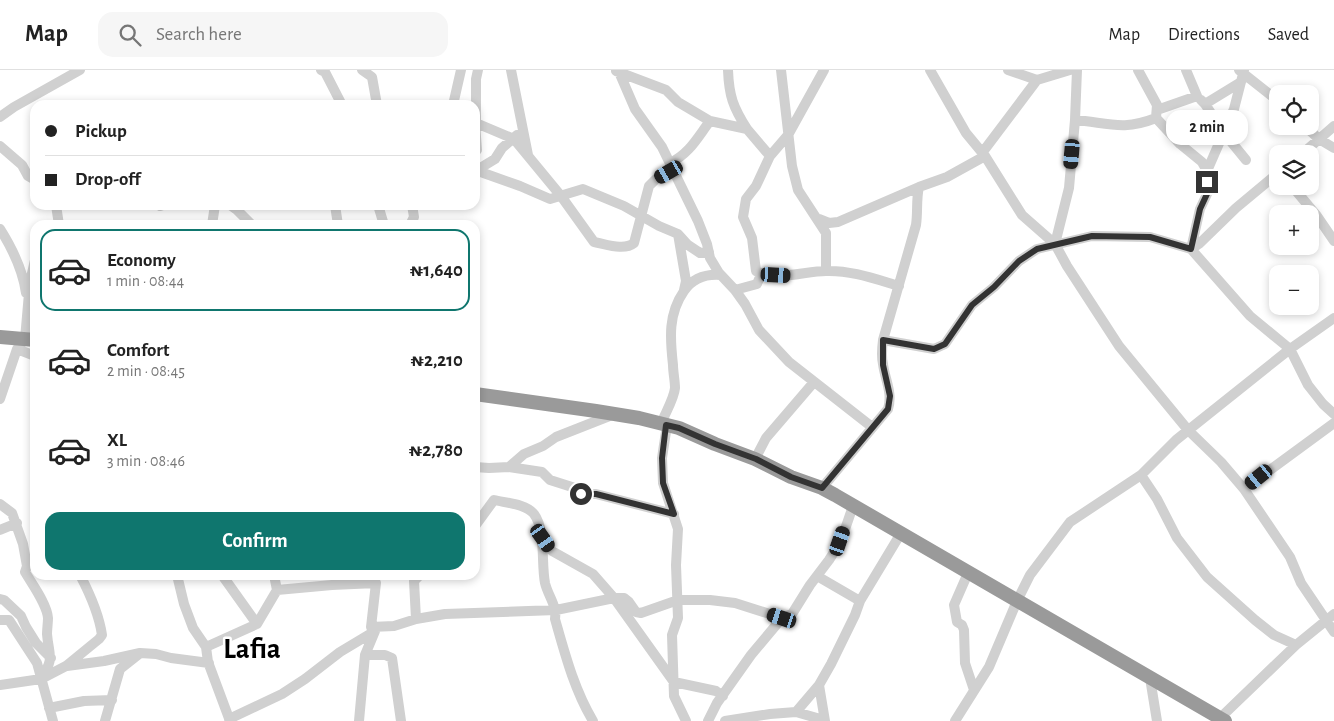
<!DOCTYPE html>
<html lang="en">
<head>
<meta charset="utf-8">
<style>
	body { margin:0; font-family:"Alegreya Sans",sans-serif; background:#f6f6f6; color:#222; height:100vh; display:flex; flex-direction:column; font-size:19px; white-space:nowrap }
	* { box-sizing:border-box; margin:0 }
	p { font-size:16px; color:#767676 }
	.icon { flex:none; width:28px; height:28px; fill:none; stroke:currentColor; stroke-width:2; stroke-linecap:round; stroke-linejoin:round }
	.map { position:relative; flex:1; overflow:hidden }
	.details { position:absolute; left:30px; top:150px; width:450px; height:360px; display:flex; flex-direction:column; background:#fff; border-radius:15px; box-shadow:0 2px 8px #0003 }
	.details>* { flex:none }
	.guide { position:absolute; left:30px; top:30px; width:450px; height:110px; border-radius:15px; box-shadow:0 2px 8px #0003; display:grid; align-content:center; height:110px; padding:0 15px; background:#fff }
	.tools { position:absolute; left:1269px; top:15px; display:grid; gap:10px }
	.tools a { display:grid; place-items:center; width:50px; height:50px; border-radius:10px; background:#fff; box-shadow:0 2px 8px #0003; font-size:25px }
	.end { position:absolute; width:22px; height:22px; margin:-11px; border:6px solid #333; background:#fff; box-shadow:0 0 0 2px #fff }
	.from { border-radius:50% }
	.bubble { position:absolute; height:35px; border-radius:15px; background:#fff; box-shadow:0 2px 8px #0003; font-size:16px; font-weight:700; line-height:35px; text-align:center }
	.car { position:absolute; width:15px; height:30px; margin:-15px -8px; border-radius:6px; box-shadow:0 0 4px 1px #0007; background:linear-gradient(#222 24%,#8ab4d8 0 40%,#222 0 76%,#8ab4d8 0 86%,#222 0) }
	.guide b { display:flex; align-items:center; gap:18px; height:48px; font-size:19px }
	.guide b+b { border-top:1px solid #e0e0e0 }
	.guide i { width:12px; height:12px; background:#222 }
	ul { padding:9px 0 0; list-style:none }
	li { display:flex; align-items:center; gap:15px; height:82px; margin:0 10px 8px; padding:0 5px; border:2px solid transparent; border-radius:15px }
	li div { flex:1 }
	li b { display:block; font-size:19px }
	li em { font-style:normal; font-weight:700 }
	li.current { border-color:#0f766e }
	li>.icon { width:45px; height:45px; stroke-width:1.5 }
	.primary-button { display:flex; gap:10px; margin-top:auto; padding:10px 15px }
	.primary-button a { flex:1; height:58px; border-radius:15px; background:#0f766e; color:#fff; font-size:20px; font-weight:700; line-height:58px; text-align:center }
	header { display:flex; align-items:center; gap:30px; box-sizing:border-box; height:70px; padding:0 25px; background:#fff; border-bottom:1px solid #e0e0e0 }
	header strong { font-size:24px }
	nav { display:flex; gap:28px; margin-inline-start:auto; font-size:18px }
	.search { width:350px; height:45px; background:#f6f6f6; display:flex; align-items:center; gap:12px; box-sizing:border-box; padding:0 18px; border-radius:15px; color:#767676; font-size:19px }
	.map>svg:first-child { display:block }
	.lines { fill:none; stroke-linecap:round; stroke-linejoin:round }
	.minor { stroke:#d0d0d0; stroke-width:10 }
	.highway { stroke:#9a9a9a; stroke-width:14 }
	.route { stroke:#333; stroke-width:6 }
	.labels { text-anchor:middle; stroke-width:5; stroke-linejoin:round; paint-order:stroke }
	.town-label { font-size:29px; font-weight:bold; fill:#000; stroke:#fff }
</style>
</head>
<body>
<header>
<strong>Map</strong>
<div class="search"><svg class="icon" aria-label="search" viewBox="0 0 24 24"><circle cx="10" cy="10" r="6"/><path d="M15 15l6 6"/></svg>Search here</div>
<nav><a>Map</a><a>Directions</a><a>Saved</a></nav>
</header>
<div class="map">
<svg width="1334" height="651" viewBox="0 0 1334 651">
	<rect width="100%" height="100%" fill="#fff"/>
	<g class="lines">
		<path class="minor" d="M 321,0 L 325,2 L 342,35
			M 362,0 L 372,7 L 377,35
			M 478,0 L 476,9 L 476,53 L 514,69 L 561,126 L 594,172 C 606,174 624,181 634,173 L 649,116 L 656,109 L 669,102 L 670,93
			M 511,0 L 528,85
			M 728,0 C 729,26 733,37 747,59
			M 781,0 L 792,96 L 798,120 L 826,163 L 826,200
			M 824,0 L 788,65 L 770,86 L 756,116 L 746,129 L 743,147 L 752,168 L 756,201 C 776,212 805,201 826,201 C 850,200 875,209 899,216
			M 930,0 L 966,63 L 985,86 L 1022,145 L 1055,174
			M 1008,0 L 1037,10
			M 1077,0 L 1075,50 L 1069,118 L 1055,174 L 1067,196 L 1119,276 L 1188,360 L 1221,392 L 1244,419 L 1290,487 L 1301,513 L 1334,562
			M 1138,0 L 1157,35 L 1156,48 L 1180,74 L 1202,92 L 1207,101 L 1207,124 L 1200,139 L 1191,179
			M 1239,0 L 1278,31
			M 616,1 L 666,20 L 678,32 L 710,51 L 747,59 L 770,86
			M 619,2 L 635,39 L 662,77 L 698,151 L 707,174 L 710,188 L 719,203 L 735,220 L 745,234 L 759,260 L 789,292 L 872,357
			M 1201,30 L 1205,34 L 1241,12
			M 1205,34 L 1224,63 L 1246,90
			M 453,35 L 461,0
			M 1157,40 L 1197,26 L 1186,0
			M 0,47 L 14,37 L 80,0
			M 1075,50 C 1109,53 1123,61 1156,48
			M 475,53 L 477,80
			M 1305,56 L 1319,69 L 1334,78
			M 0,76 L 22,95 L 28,106 L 35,110
			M 982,83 L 1037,10 L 1070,0
			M 1302,84 L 1334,56
			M 670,93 C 690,83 697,68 710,51
			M 475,100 L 520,116 L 550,129 L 583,119 L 624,136 L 659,156 L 678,164 L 688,175 L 700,183 L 709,182
			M 477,100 L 495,89 L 502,78 L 517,65
			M 1207,101 L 1234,39 L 1244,0
			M 1292,116 L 1317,146 L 1334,171
			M 56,135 L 59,155
			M 230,135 L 237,140 L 252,155
			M 335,135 L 338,155
			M 378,135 L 384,155
			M 160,136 L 163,135
			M 819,149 L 829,153 L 838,152 L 919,117
			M 212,155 L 215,135
			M 410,155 L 414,147 L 412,135
			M 0,159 C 12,178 23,201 26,223
			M 678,164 L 686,211 L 684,220
			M 1191,179 L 1200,173 L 1236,138 L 1278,103
			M 735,220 L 757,214 L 761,204
			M 883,270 L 934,279 L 945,274 L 972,235 L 994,217 L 1019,191 L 1037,179 L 1092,166 L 1150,167 L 1191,179 L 1250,246 L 1290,279 L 1308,315 L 1323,334 L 1334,344
			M 17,279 L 35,286
			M 0,329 L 17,279 L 25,269 L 30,212 L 35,190
			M 661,354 C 665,343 674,329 675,318 C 675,311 673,302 673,295 C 670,268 668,244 684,221 C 693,208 705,204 720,205
			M 667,355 L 662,388 L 663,413 L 678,459 L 676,495 L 678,548 L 672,565 L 674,626 L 686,651
			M 755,389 L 766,368 L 814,312
			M 475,397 L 489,398 L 509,397 L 542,402 L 550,410 L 572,417 L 581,424 L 596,424 L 674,444
			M 509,397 L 524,384 L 543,376 L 556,367 L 612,345
			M 1141,405 L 1157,429 L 1177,468 L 1207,507 L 1255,550 L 1274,565 L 1296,575
			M 822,418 L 888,339 C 893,323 885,310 883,294 C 881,286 882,278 883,270 L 916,155 C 918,142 916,129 919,117 L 947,107 L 985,86
			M 1244,419 L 1334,353
			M 0,434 L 12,443 L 23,474 L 27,496 L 25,502 C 32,514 47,534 48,548 C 48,553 47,559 47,564 C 49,587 55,587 41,609
			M 475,456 L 494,430 C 507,433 526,434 534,444 C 546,460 541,493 545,513 C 548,526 557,535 555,549 C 565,584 574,619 593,651
			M 0,460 L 17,453
			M 543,468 L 552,481 L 593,504 L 614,528 L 674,612 L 716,621 L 723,626
			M 968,503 L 954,535 L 957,552 L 962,555 L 964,560 L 965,593 L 974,620
			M 177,505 L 184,534 L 193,558 L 206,577 L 208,592 L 230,651
			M 222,505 L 257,554
			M 817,506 L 860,531
			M 277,520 L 332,515 L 376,513
			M 0,529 L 4,530 L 21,546 L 26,557 L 36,573 L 51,588
			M 416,549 L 414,511 L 420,505
			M 0,550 L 9,550 L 37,593 L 53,651
			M 371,557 L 394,556 L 416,549 L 445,544 L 556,540 L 614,528 L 624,528 L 629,532 L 636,542 L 641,543 L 678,530 L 710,530 L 735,533 L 782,548
			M 206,577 L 257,554 L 277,520 L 274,505
			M 365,585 L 385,585 L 392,588 L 401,651
			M 67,596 L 104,591 L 140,583 L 156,584 L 171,588 L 209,593
			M 1150,608 L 1157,651
			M 0,615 L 41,609 L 66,596 L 99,569 L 102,565 C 99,544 90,524 80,505
			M 49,638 L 84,631 L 112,630
			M 796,642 L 824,650
			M 1220,648 L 1296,575 L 1334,544
			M 229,649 L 282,624 L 305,609 L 340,582 L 375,561
			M 105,651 L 120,599 L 139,584
			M 359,651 L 365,585 L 375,561 L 371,557 L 376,513 L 372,505
			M 708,651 L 717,633 L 751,585 L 782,548 L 792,544 L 810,515 L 829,490 L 841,471 L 853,436
			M 725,651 L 770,644 L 796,642 L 819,615
			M 825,651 L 819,615 L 831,594 L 855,545 L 860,531 L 901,463
			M 955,651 L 989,597 L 1017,531 L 1030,505 L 1070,452 L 1141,405 L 1176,370 L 1290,279 L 1334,248"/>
		<path class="highway" d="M 0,267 L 35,270
			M 475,324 L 596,341 L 639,348 L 679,358 L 715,374 L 755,389 L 791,407 L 822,418 L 835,425 L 1225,651"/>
	</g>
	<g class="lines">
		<path class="route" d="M 581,424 L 596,424 L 674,444 L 663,413 L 662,388 L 666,355 L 679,358 L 715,374 L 756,389 L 791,407 L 822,418 L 888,339 L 890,326 L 883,295 L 883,270 L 934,279 L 945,274 L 972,235 L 994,217 L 1019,191 L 1037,179 L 1092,166 L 1150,167 L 1191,179 L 1200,139 L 1207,124 L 1207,112"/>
	</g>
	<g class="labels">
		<g class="town-label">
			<text x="252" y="588">Lafia</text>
		</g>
	</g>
</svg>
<div class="tools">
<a><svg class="icon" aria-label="locate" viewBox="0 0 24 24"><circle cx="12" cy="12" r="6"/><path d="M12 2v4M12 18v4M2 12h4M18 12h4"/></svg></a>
<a><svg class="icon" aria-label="layers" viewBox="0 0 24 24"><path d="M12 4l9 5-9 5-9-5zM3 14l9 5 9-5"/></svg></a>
<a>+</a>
<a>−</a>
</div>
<i class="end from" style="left:581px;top:424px"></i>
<i class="end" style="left:1207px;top:112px"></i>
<div class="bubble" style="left:1166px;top:40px;width:82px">2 min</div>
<i class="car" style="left:1072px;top:84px;rotate:185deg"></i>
<i class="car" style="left:669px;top:102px;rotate:240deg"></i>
<i class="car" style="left:776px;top:205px;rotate:93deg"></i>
<i class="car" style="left:1259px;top:407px;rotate:231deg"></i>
<i class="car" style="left:543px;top:468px;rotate:145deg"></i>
<i class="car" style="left:840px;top:471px;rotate:19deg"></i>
<i class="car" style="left:782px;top:548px;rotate:288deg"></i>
<div class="guide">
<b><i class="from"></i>Pickup</b>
<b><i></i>Drop-off</b>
</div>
<section class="details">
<ul>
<li class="current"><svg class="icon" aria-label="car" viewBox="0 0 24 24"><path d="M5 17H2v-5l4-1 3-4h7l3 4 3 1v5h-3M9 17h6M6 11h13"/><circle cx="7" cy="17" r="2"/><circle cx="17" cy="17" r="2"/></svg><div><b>Economy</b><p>1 min · 08:44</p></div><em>₦1,640</em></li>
<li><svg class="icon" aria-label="car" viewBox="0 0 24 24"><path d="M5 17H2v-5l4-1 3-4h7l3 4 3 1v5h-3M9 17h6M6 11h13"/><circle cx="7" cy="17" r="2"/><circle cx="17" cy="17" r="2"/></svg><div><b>Comfort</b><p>2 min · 08:45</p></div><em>₦2,210</em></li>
<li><svg class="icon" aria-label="car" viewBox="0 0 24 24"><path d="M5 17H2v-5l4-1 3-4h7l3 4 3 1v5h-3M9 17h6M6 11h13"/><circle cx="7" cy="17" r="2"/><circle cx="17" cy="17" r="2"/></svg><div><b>XL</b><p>3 min · 08:46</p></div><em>₦2,780</em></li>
</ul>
<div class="primary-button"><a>Confirm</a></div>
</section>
</div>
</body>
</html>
